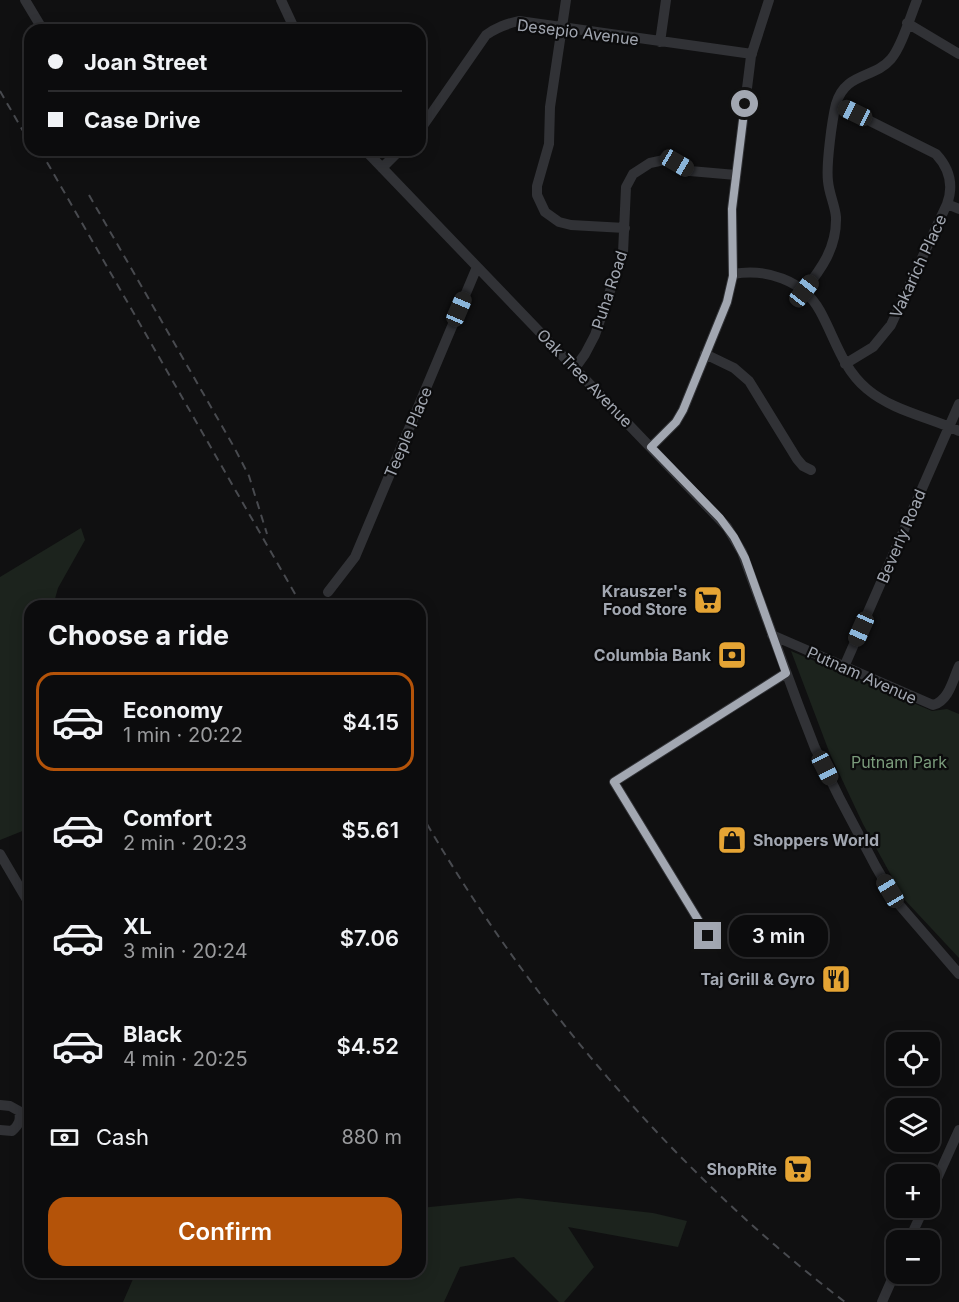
<!DOCTYPE html>
<html lang="en">
<head>
<meta charset="utf-8">
<style>
	body { margin:0; font-family:Inter,sans-serif; background:#1a1a1b; color:#f1f3f6; height:100vh; display:flex; flex-direction:column; font-size:22px; white-space:nowrap }
	* { box-sizing:border-box; margin:0 }
	p { font-size:20px; color:#9a9b9d }
	.icon { flex:none; width:33px; height:33px; fill:none; stroke:currentColor; stroke-width:2; stroke-linecap:round; stroke-linejoin:round }
	.map { position:relative; flex:1; overflow:hidden }
	.panel { position:absolute; left:24px; top:600px; width:402px; height:678px; display:flex; flex-direction:column; background:#0c0c0d; border-radius:18px; box-shadow:0 3px 15px #0003,0 0 0 2px #2c2c2e }
	.panel>* { flex:none }
	.banner { position:absolute; left:24px; top:24px; width:402px; height:132px; border-radius:18px; box-shadow:0 3px 15px #0003,0 0 0 2px #2c2c2e; display:grid; align-content:center; height:132px; padding:0 24px; background:#0c0c0d }
	.controls { position:absolute; left:886px; top:1032px; display:grid; gap:12px }
	.controls a { display:grid; place-items:center; width:54px; height:54px; border-radius:12px; background:#0c0c0d; box-shadow:0 3px 15px #0003,0 0 0 2px #2c2c2e; font-size:30px }
	.end { position:absolute; width:27px; height:27px; margin:-14px; border:8px solid #a2a7b1; background:#111; box-shadow:0 0 0 3px #111 }
	.from { border-radius:50% }
	.bubble { position:absolute; height:42px; border-radius:18px; background:#0c0c0d; box-shadow:0 3px 15px #0003,0 0 0 2px #2c2c2e; font-size:20px; font-weight:600; line-height:42px; text-align:center }
	.car { position:absolute; width:18px; height:36px; margin:-18px -9px; border-radius:8px; box-shadow:0 0 4px 2px #0007; background:linear-gradient(#222 24%,#8ab4d8 0 40%,#222 0 76%,#8ab4d8 0 86%,#222 0) }
	.banner b { display:flex; align-items:center; gap:21px; height:57px; font-size:22px }
	.banner b+b { border-top:2px solid #2c2c2e }
	.banner i { width:15px; height:15px; background:#f1f3f6 }
	ul { padding:0; list-style:none }
	li { display:flex; align-items:center; gap:18px; height:99px; margin:0 12px 9px; padding:0 12px; border:3px solid transparent; border-radius:18px }
	li div { flex:1 }
	li b { display:block; font-size:22px }
	li em { font-style:normal; font-weight:600 }
	li.on { border-color:#b45309 }
	li>.icon { width:54px; height:54px; stroke-width:1.5 }
	h2 { padding:0 24px; font-size:27px; line-height:72px }
	.pay { display:flex; align-items:center; gap:15px; height:66px; padding:0 24px; font-size:22px }
	.pay p { margin-inline-start:auto }
	.button { display:flex; gap:12px; margin-top:auto; padding:12px 24px }
	.button a { flex:1; height:69px; border-radius:18px; background:#b45309; color:#fff; font-size:24px; font-weight:600; line-height:69px; text-align:center }
	.map>svg:first-child { display:block }
	.green { fill:#1c231d }
	.lines { fill:none; stroke-linecap:round; stroke-linejoin:round }
	.minor { stroke:#313236; stroke-width:10 }
	.rail { stroke:#484a4f; stroke-width:2; stroke-dasharray:8 6; stroke-linecap:butt }
	.route { stroke:#a2a7b1; stroke-width:8 }
	.labels { text-anchor:middle; stroke-width:4.5; stroke-linejoin:round; paint-order:stroke }
	.street-label { font-size:16px; fill:#a2a7b1; stroke:#0b0b0c }
	.poi-label { font-size:16px; font-weight:bold; fill:#a2a7b1; stroke:#0b0b0c; text-anchor:end }
	.park-label { font-size:16px; fill:#7a9b7b; stroke:#0b0b0c }
</style>
</head>
<body>
<div class="map">
<svg width="959" height="1302" viewBox="0 0 959 1302">
	<rect width="100%" height="100%" fill="#101011"/>
	<path class="green" d="M 81,528 L 85,540 L 58,588 L 53,606 L 30,606 L 30,828 L 0,840 L 0,577 Z
		M 791,651 L 932,711 L 947,709 L 959,714 L 959,958 L 904,899 L 863,824 L 830,754 Z
		M 519,1198 L 653,1213 L 687,1221 L 678,1247 L 568,1227 L 594,1267 L 564,1302 L 559,1302 L 514,1257 L 460,1267 L 444,1302 L 123,1302 L 136,1272 L 420,1272 L 420,1208 Z"/>
	<g class="lines">
		<path class="minor" d="M 25,0 L 43,30
			M 281,0 L 295,30
			M 566,0 L 550,107 L 549,144 L 537,186 L 537,195 L 545,212 L 559,222 L 571,225 L 625,228
			M 907,23 L 959,54
			M 660,42 L 666,0
			M 836,104 L 936,154 C 949,168 954,185 947,204 L 891,325 L 873,347 L 845,364
			M 420,130 L 486,35 C 497,27 506,24 519,21 L 752,54
			M 365,150 L 727,527 L 742,552 L 798,704 L 815,748 L 839,797 L 876,867 L 896,901 L 959,974
			M 382,168 L 400,150
			M 947,204 L 959,209
			M 733,274 C 766,268 803,280 820,311 C 835,338 842,368 867,389 C 893,411 929,417 959,431
			M 804,291 C 821,269 837,248 836,217 C 835,205 829,194 828,181 C 826,165 832,120 836,104 C 845,72 874,79 891,59 C 902,46 910,17 917,0
			M 705,354 L 734,368 L 749,381 L 797,459 L 803,466 L 811,470
			M 575,368 L 585,354 L 595,335 L 623,253 L 626,187 L 633,174 L 650,163 L 664,160 L 677,163 L 690,171 L 736,175
			M 651,447 L 676,422 L 683,410 L 727,302 L 733,276 L 732,209 L 751,56 L 769,0
			M 328,592 L 355,557 L 477,267
			M 772,635 L 933,705 C 949,701 953,679 959,666
			M 844,667 L 959,404
			M 0,854 L 30,905
			M 708,936 L 614,782 L 786,673
			M 0,1105 L 10,1106 L 19,1111 C 21,1120 19,1125 12,1131 L 0,1130
			M 930,1194 L 959,1130
			M 909,1240 L 924,1208
			M 882,1302 L 897,1268"/>
		<path class="rail" d="M 0,91 L 30,143
			M 40,150 L 302,606
			M 89,195 L 234,447 L 249,476 L 267,534
			M 420,812 C 528,1000 672,1170 845,1302
			M 420,896 L 424,902"/>
	</g>
	<g class="lines">
		<path class="route" d="M 708,936 L 614,782 L 786,673 L 745,558 L 734,537 L 720,518 L 651,447 L 676,422 L 683,410 L 727,302 L 733,276 L 732,209 L 745,104"/>
	</g>
	<defs>
		<g id="supermarket-square" transform="scale(1.5)"><rect x="-9" y="-9" width="18" height="18" rx="4" fill="#e5a434" stroke="#0b0b0c"/><path d="M-6-5.5h2.5l.6 2H6L4.5 2H-2.5L-4.4-4H-6ZM-1.5 3.2a1.3 1.3 0 1 0 .1 0ZM3 3.2a1.3 1.3 0 1 0 .1 0Z" fill="#111"/></g>
		<g id="bank-square" transform="scale(1.5)"><rect x="-9" y="-9" width="18" height="18" rx="4" fill="#e5a434" stroke="#0b0b0c"/><path d="M-6-4H6V4H-6ZM0-2.3a2.3 2.3 0 1 0 0 4.6a2.3 2.3 0 1 0 0-4.6Z" fill="#111"/></g>
		<g id="shop-square" transform="scale(1.5)"><rect x="-9" y="-9" width="18" height="18" rx="4" fill="#e5a434" stroke="#0b0b0c"/><path d="M-5-2.5h2.3a2.7 3.5 0 0 1 5.4 0H5L5.5 6h-11ZM-1.5-2.5h3a1.5 2.3 0 0 0-3 0Z" fill="#111"/></g>
		<g id="restaurant-square" transform="scale(1.5)"><rect x="-9" y="-9" width="18" height="18" rx="4" fill="#e5a434" stroke="#0b0b0c"/><path d="M-5-6h1v4h1v-4h1v4h1v-4h1v5L-1.5 .5V6h-2V.5L-5-1ZM5-6V6H3V1.5H1.5Q1.5-4 5-6Z" fill="#111"/></g>
	</defs>
	<g fill-rule="evenodd">
		<use href="#supermarket-square" x="708" y="600"/>
		<use href="#bank-square" x="732" y="655"/>
		<use href="#shop-square" x="732" y="840"/>
		<use href="#restaurant-square" x="836" y="979"/>
		<use href="#supermarket-square" x="798" y="1169"/>
	</g>
	<g class="labels">
		<g class="street-label">
			<text transform="translate(578 32) rotate(7)" y="6">Desepio Avenue</text>
			<text transform="translate(918 266) rotate(-65)" y="6">Vakarich Place</text>
			<text transform="translate(609 290) rotate(-72)" y="6">Puha Road</text>
			<text transform="translate(585 378) rotate(46)" y="6">Oak Tree Avenue</text>
			<text transform="translate(408 432) rotate(-67)" y="6">Teeple Place</text>
			<text transform="translate(901 536) rotate(-67)" y="6">Beverly Road</text>
			<text transform="translate(862 675) rotate(24)" y="6">Putnam Avenue</text>
		</g>
		<g class="poi-label">
			<text x="687" y="597">Krauszer's<tspan x="687" dy="18">Food Store</tspan></text>
			<text x="711" y="661">Columbia Bank</text>
			<text x="753" y="846" text-anchor="start">Shoppers World</text>
			<text x="815" y="985">Taj Grill &amp; Gyro</text>
			<text x="777" y="1175">ShopRite</text>
		</g>
		<g class="park-label">
			<text x="899" y="768">Putnam Park</text>
		</g>
	</g>
</svg>
<div class="controls">
<a><svg class="icon" aria-label="locate" viewBox="0 0 24 24"><circle cx="12" cy="12" r="6"/><path d="M12 2v4M12 18v4M2 12h4M18 12h4"/></svg></a>
<a><svg class="icon" aria-label="layers" viewBox="0 0 24 24"><path d="M12 4l9 5-9 5-9-5zM3 14l9 5 9-5"/></svg></a>
<a>+</a>
<a>−</a>
</div>
<i class="end from" style="left:745px;top:104px"></i>
<i class="end" style="left:708px;top:936px"></i>
<div class="bubble" style="left:729px;top:915px;width:99px">3 min</div>
<i class="car" style="left:855px;top:113px;rotate:296deg"></i>
<i class="car" style="left:677px;top:163px;rotate:120deg"></i>
<i class="car" style="left:804px;top:291px;rotate:38deg"></i>
<i class="car" style="left:459px;top:309px;rotate:23deg"></i>
<i class="car" style="left:861px;top:629px;rotate:204deg"></i>
<i class="car" style="left:825px;top:768px;rotate:153deg"></i>
<i class="car" style="left:890px;top:891px;rotate:329deg"></i>
<div class="banner">
<b><i class="from"></i>Joan Street</b>
<b><i></i>Case Drive</b>
</div>
<section class="panel">
<h2>Choose a ride</h2>
<ul>
<li class="on"><svg class="icon" aria-label="car" viewBox="0 0 24 24"><path d="M5 17H2v-5l4-1 3-4h7l3 4 3 1v5h-3M9 17h6M6 11h13"/><circle cx="7" cy="17" r="2"/><circle cx="17" cy="17" r="2"/></svg><div><b>Economy</b><p>1 min · 20:22</p></div><em>$4.15</em></li>
<li><svg class="icon" aria-label="car" viewBox="0 0 24 24"><path d="M5 17H2v-5l4-1 3-4h7l3 4 3 1v5h-3M9 17h6M6 11h13"/><circle cx="7" cy="17" r="2"/><circle cx="17" cy="17" r="2"/></svg><div><b>Comfort</b><p>2 min · 20:23</p></div><em>$5.61</em></li>
<li><svg class="icon" aria-label="car" viewBox="0 0 24 24"><path d="M5 17H2v-5l4-1 3-4h7l3 4 3 1v5h-3M9 17h6M6 11h13"/><circle cx="7" cy="17" r="2"/><circle cx="17" cy="17" r="2"/></svg><div><b>XL</b><p>3 min · 20:24</p></div><em>$7.06</em></li>
<li><svg class="icon" aria-label="car" viewBox="0 0 24 24"><path d="M5 17H2v-5l4-1 3-4h7l3 4 3 1v5h-3M9 17h6M6 11h13"/><circle cx="7" cy="17" r="2"/><circle cx="17" cy="17" r="2"/></svg><div><b>Black</b><p>4 min · 20:25</p></div><em>$4.52</em></li>
</ul>
<div class="pay"><svg class="icon" aria-label="cash" viewBox="0 0 24 24"><path d="M3 7h18v10H3z"/><circle cx="12" cy="12" r="2"/></svg>Cash<p>880 m</p></div>
<div class="button"><a>Confirm</a></div>
</section>
</div>
</body>
</html>
